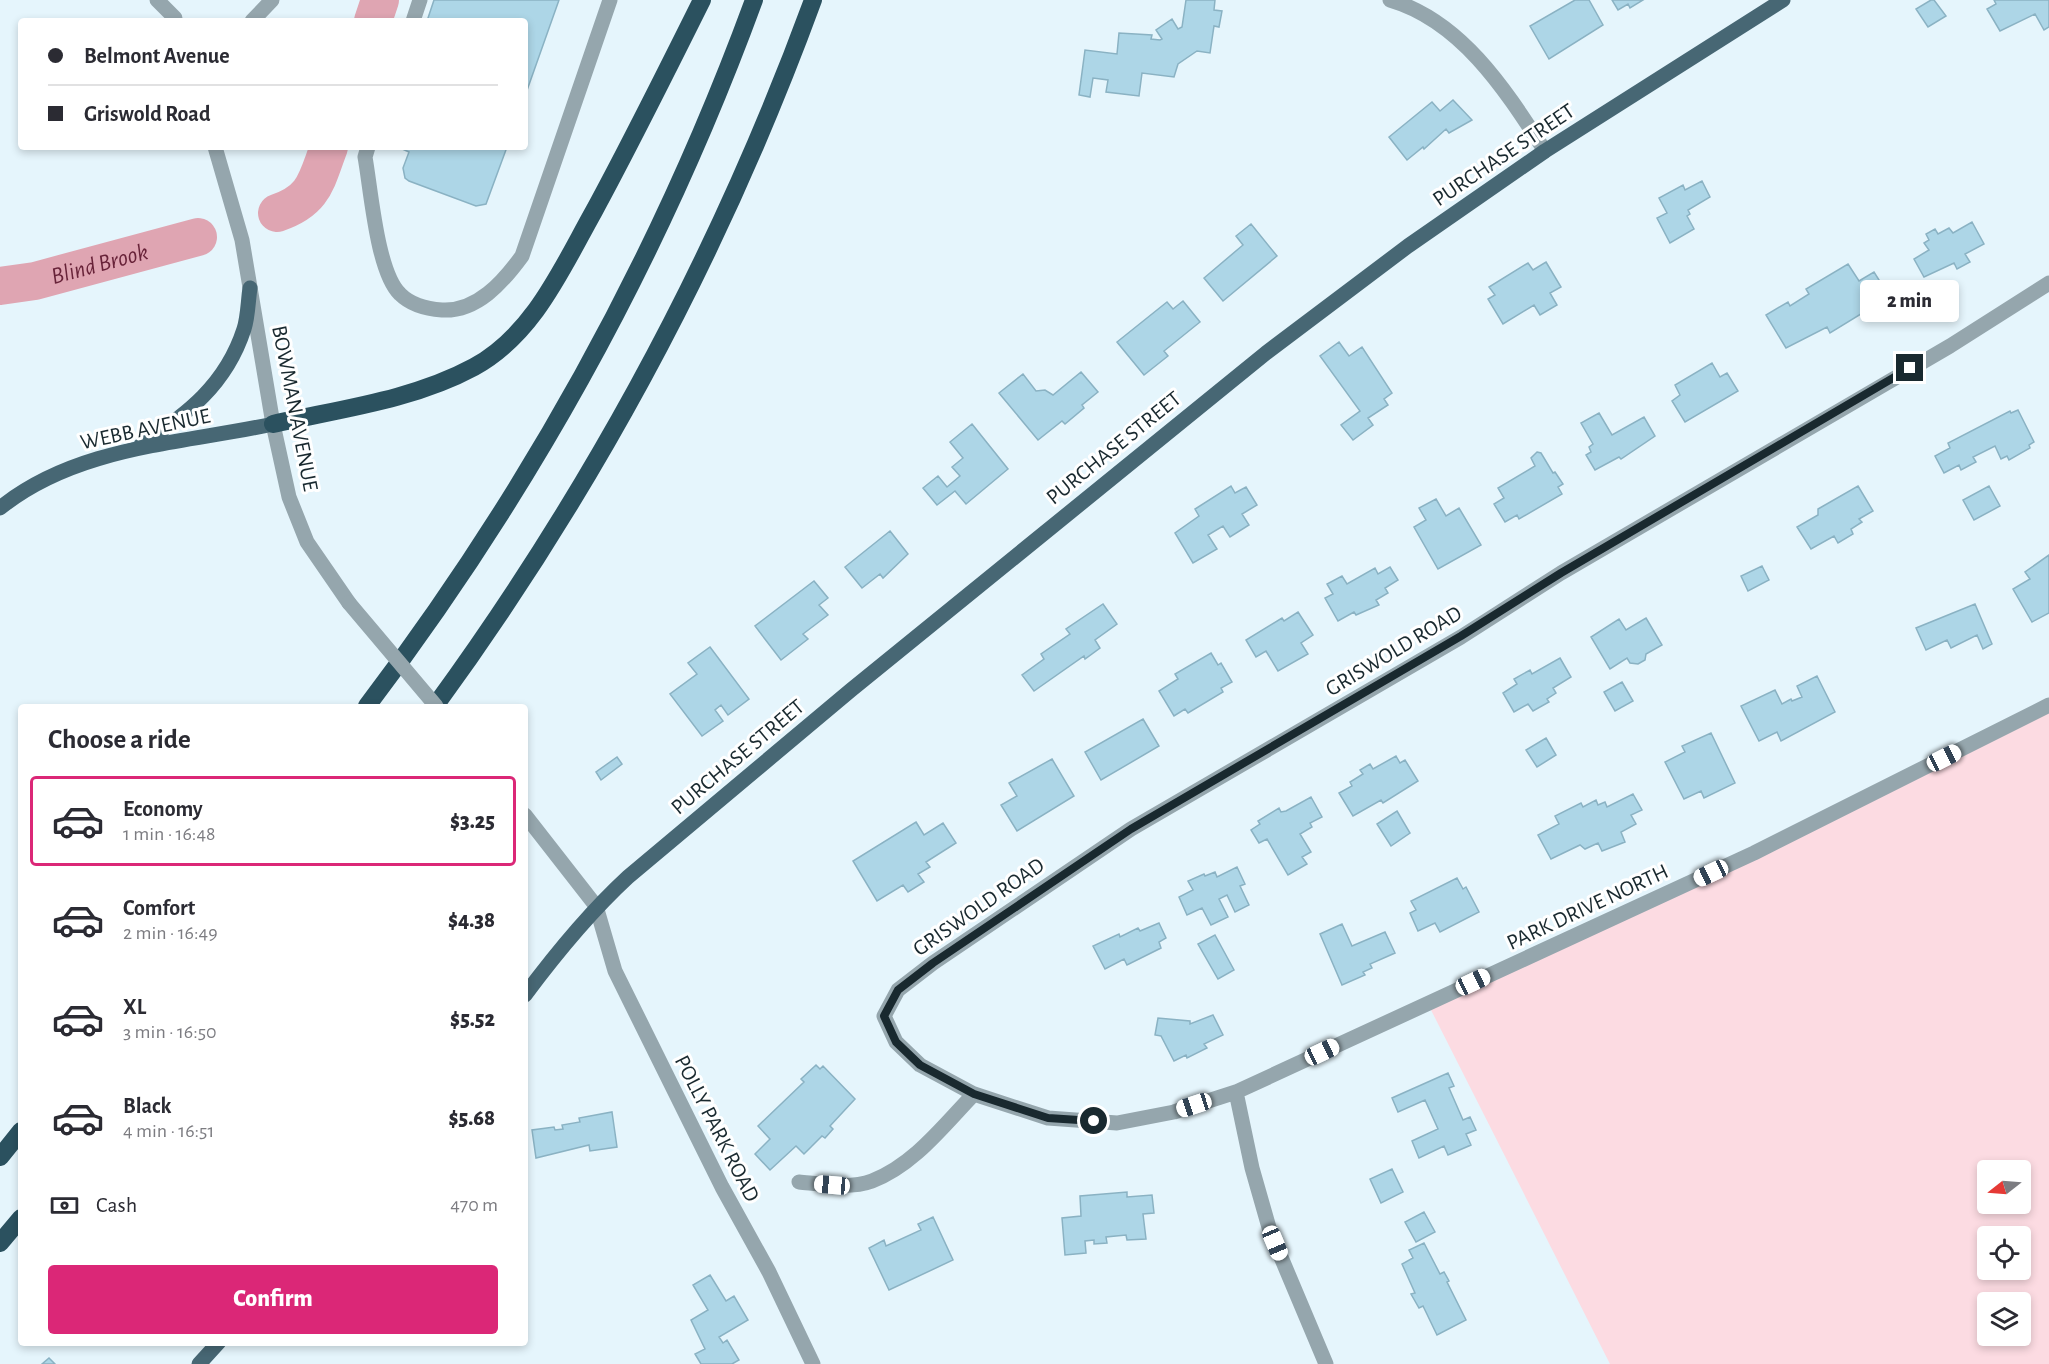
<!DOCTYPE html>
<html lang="en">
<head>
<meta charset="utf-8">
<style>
	body { margin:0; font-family:"Alegreya Sans",sans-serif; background:#f7f7f7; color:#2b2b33; height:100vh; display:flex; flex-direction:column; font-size:22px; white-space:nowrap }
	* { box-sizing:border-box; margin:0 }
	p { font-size:20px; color:#7c7c81 }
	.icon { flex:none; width:33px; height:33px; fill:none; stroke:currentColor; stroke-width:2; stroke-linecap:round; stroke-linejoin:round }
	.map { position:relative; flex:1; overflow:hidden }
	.drawer { position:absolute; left:18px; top:704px; width:510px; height:642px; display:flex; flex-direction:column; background:#fff; border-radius:6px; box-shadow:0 3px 9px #0003 }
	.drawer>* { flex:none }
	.top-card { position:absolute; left:18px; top:18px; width:510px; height:132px; border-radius:6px; box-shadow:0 3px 9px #0003; display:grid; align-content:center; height:132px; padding:0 30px; background:#fff }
	.needle { width:39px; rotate:253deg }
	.tools { position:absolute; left:1977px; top:1160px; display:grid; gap:12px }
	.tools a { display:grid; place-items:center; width:54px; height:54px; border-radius:6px; background:#fff; box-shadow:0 3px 9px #0003; font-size:30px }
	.end { position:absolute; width:27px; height:27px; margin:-14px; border:8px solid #19292f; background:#fff; box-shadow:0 0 0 3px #fff }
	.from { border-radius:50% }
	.bubble { position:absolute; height:42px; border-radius:6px; background:#fff; box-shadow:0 3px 9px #0003; font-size:20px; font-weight:800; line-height:42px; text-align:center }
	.car { position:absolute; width:18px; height:36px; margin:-18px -9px; border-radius:8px; box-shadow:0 0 4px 2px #0007; background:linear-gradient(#fff 24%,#345 0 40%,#fff 0 76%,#345 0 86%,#fff 0) }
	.top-card b { display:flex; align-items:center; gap:21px; height:57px; font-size:22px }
	.top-card b+b { border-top:2px solid #e1e1e2 }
	.top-card i { width:15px; height:15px; background:#2b2b33 }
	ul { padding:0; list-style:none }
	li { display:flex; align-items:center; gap:18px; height:90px; margin:0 12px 9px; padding:0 18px; border:3px solid transparent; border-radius:6px }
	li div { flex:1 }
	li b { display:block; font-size:22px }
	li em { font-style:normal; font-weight:800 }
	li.active { border-color:#db2777 }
	li>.icon { width:54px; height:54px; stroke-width:1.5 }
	h2 { padding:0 30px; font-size:27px; line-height:72px }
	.pay { display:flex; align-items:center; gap:15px; height:66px; padding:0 30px; font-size:22px }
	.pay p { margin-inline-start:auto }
	.button { display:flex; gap:12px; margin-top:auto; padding:12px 30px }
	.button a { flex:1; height:69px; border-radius:6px; background:#db2777; color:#fff; font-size:24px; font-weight:800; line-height:69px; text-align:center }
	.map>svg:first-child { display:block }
	.green { fill:#fcdbe2; fill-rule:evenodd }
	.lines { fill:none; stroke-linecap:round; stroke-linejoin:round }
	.river { stroke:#dfa5b2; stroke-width:38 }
	.building { fill:#add6e7; stroke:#8ab2c3; stroke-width:1.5 }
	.minor { stroke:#95a6ad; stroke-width:15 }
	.major { stroke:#476774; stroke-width:15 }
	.highway { stroke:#2b515f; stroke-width:18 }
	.minor-bridge { stroke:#95a6ad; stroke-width:15 }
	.route { stroke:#19292f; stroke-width:8 }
	.labels { text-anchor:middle; stroke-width:6; stroke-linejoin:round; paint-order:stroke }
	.street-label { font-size:22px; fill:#19292f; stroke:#fff }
	.water-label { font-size:24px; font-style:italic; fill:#682339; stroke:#fff }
</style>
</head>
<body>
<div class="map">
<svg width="2049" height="1364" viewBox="0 0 2049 1364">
	<rect width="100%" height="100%" fill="#e5f5fc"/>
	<path class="green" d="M 2049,702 L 2049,1364 L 1610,1364 L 1430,1008 ZM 1988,1170 L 2020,1170 L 2020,1203 L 1988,1203 ZM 1988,1236 L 2020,1236 L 2020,1269 L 1988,1269 ZM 1988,1302 L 2020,1302 L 2020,1335 L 1988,1335 Z"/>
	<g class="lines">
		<g class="river">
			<path d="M 373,21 L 380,0"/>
			<path d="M 277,213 C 315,200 316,181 329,147"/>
			<path id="s1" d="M 0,286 L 35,281 L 198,237"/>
		</g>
	</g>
	<path class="building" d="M 434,0 L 559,0 L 525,96 L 525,21 L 427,21 Z
		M 1186,0 L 1215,0 L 1214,10 L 1222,11 L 1219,27 L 1214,26 L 1210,53 L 1197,51 L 1178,64 L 1174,77 L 1142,73 L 1139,96 L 1106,92 L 1108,80 L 1093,78 L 1090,97 L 1079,95 L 1085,50 L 1117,54 L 1119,33 L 1152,35 L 1151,39 L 1160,40 L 1162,39 L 1156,30 L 1172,19 L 1178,29 L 1182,27 Z
		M 1575,0 L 1589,0 L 1603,25 L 1549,59 L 1530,26 Z
		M 1612,0 L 1643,0 L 1630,8 L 1628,4 L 1618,10 Z
		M 1931,0 L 1934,0 L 1946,16 L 1928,27 L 1916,9 Z
		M 1994,0 L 2049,0 L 2049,27 L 2044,30 L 2035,14 L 2000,31 L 1987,9 L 1996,4 Z
		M 1453,100 L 1472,120 L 1449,133 L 1446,129 L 1424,149 L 1423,147 L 1407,160 L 1389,137 L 1432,102 L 1440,111 Z
		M 398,147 L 507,147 L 486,204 L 476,206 L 409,181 L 405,178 L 403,168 L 409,152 Z
		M 1702,181 L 1710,197 L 1688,210 L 1690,214 L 1687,216 L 1694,229 L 1670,243 L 1657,218 L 1667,213 L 1659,198 L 1683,185 L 1685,190 Z
		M 1972,222 L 1984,244 L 1965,254 L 1970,262 L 1957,269 L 1954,263 L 1924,277 L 1914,259 L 1929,250 L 1924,243 L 1929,240 L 1926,234 L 1935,229 L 1938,234 L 1949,228 L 1953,233 Z
		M 1251,224 L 1277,256 L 1223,301 L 1204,278 L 1243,245 L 1236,236 Z
		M 1546,262 L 1561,287 L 1550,293 L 1557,305 L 1540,315 L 1534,305 L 1503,324 L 1488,299 L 1495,295 L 1489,287 L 1528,263 L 1533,270 Z
		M 1848,264 L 1859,281 L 1874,272 L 1886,291 L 1870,300 L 1874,306 L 1830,333 L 1827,327 L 1786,348 L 1766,315 L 1788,302 L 1790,306 L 1809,294 L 1806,289 Z
		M 1183,301 L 1200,322 L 1164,351 L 1168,356 L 1144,375 L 1117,342 L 1167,302 L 1173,309 Z
		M 1339,342 L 1349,356 L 1362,347 L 1392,393 L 1384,399 L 1388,405 L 1368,418 L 1373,425 L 1353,440 L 1341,425 L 1360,411 L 1320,356 Z
		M 1712,363 L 1720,377 L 1727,373 L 1738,391 L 1685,422 L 1672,401 L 1680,395 L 1675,385 Z
		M 1081,372 L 1098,392 L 1082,405 L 1084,408 L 1065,424 L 1062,421 L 1038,440 L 999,393 L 1023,374 L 1036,391 L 1045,390 L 1053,395 Z
		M 2018,410 L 2034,442 L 2029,445 L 2030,448 L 2009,460 L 2007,456 L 2001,459 L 1995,446 L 1973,457 L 1976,462 L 1961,470 L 1959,465 L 1944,473 L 1935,456 L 1950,448 L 1948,443 L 2010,411 L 2011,413 Z
		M 1599,413 L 1612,435 L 1644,417 L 1655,436 L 1621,459 L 1619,457 L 1595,470 L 1586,455 L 1591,452 L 1589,447 L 1593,444 L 1581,423 Z
		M 972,424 L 1008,469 L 966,504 L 955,491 L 937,505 L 923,488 L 938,476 L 947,487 L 960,476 L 952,467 L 963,458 L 950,442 Z
		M 1537,452 L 1541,453 L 1553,473 L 1555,472 L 1563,484 L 1558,487 L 1562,494 L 1519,519 L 1517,515 L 1505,522 L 1494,504 L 1504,498 L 1498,488 L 1535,466 L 1531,458 Z
		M 1231,486 L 1235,493 L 1246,487 L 1257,505 L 1242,514 L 1249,525 L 1230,537 L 1223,526 L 1208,535 L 1217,549 L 1193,563 L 1175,533 L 1199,516 L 1195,509 Z
		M 1858,486 L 1873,511 L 1859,519 L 1862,522 L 1851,529 L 1853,534 L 1838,543 L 1834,536 L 1811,549 L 1797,527 L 1818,515 L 1818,509 Z
		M 1989,486 L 2000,506 L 1974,520 L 1963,500 Z
		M 1436,499 L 1446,516 L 1459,508 L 1481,545 L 1438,569 L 1414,527 L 1426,520 L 1419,508 Z
		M 890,531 L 908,554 L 883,578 L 880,574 L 862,588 L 845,567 Z
		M 2049,555 L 2049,613 L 2032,622 L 2013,589 L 2030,579 L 2025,572 Z
		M 1762,566 L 1769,580 L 1748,591 L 1741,576 Z
		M 1390,567 L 1398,580 L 1385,588 L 1388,593 L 1376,600 L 1379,605 L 1356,615 L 1354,612 L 1338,621 L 1325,598 L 1333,594 L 1327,584 L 1342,576 L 1347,584 L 1375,568 L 1378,574 Z
		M 814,581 L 828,598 L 819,605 L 828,615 L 803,634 L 808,639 L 781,660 L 755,626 Z
		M 1103,604 L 1117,624 L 1095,640 L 1100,648 L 1085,659 L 1084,656 L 1034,691 L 1022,675 L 1044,659 L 1041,654 L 1070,634 L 1066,629 Z
		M 1975,604 L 1992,644 L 1983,649 L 1977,635 L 1951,648 L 1947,640 L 1926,650 L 1916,628 Z
		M 1298,612 L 1313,635 L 1301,643 L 1308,654 L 1278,671 L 1266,651 L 1256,657 L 1246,640 L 1282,618 L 1284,621 Z
		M 1646,618 L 1662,645 L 1646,654 L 1645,660 L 1638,664 L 1630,663 L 1627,658 L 1610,669 L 1591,637 L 1619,619 L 1626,630 Z
		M 710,647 L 749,699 L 728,715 L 721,705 L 715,710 L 723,721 L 702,736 L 670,694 L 697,674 L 688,663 Z
		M 1211,653 L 1218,665 L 1221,663 L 1232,682 L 1221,688 L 1223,692 L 1188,713 L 1185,709 L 1174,716 L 1159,691 L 1178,679 L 1175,674 Z
		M 1560,658 L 1571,677 L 1553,688 L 1556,693 L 1547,699 L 1549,702 L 1533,711 L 1528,704 L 1514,712 L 1503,693 L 1517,684 L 1514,679 L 1530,670 L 1532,674 Z
		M 1817,676 L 1835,712 L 1781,741 L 1777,732 L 1759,741 L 1741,706 L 1775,690 L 1782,704 L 1791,699 L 1792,701 L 1802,697 L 1797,686 Z
		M 1622,682 L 1633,701 L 1615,711 L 1604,692 Z
		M 1143,719 L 1159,746 L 1101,780 L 1085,752 Z
		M 1711,733 L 1735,783 L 1704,798 L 1701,791 L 1684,799 L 1665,762 L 1685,752 L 1682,746 Z
		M 1546,738 L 1556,755 L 1537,767 L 1526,750 Z
		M 1396,756 L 1400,763 L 1405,760 L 1418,781 L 1383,803 L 1381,800 L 1353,816 L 1339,793 L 1352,786 L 1350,782 L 1363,774 L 1360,770 L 1370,764 L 1373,769 Z
		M 617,757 L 622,764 L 601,780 L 596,772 Z
		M 1052,759 L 1074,796 L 1017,831 L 1001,805 L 1017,796 L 1009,783 Z
		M 1633,794 L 1642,810 L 1631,815 L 1636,824 L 1621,832 L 1625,842 L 1602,851 L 1598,843 L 1585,849 L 1580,845 L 1551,859 L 1538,835 L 1559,824 L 1555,816 L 1581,803 L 1583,807 L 1596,800 L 1598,805 L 1605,802 L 1607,807 Z
		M 1311,797 L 1322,817 L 1310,823 L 1312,827 L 1300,834 L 1311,852 L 1302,857 L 1307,864 L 1288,875 L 1267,839 L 1259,843 L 1251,830 L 1260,824 L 1258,821 L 1279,808 L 1281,812 L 1286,811 Z
		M 1397,811 L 1410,833 L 1391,846 L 1377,824 Z
		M 916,822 L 924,835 L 943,823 L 956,843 L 926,862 L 930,867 L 918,874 L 924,882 L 908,892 L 903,885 L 877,901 L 853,861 Z
		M 1237,867 L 1245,884 L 1240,886 L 1249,905 L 1235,912 L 1227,895 L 1219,899 L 1228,917 L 1211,925 L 1202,908 L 1187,915 L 1179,897 L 1193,890 L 1188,881 L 1204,874 L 1205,876 L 1215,872 L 1217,877 Z
		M 1457,878 L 1463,889 L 1466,887 L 1479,912 L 1440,932 L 1435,923 L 1418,931 L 1410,913 L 1416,910 L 1411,901 Z
		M 1159,923 L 1166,938 L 1159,942 L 1161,948 L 1127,965 L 1124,959 L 1105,969 L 1093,946 L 1119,934 L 1120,937 L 1138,928 L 1140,931 Z
		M 1342,924 L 1352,946 L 1385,932 L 1395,953 L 1370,964 L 1372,968 L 1363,972 L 1365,975 L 1342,985 L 1320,934 Z
		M 1215,935 L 1234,970 L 1218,979 L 1198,944 Z
		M 1213,1015 L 1223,1035 L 1204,1044 L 1207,1048 L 1187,1058 L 1186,1055 L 1174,1061 L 1161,1036 L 1155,1035 L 1158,1018 L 1190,1021 L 1190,1024 Z
		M 816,1065 L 820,1069 L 823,1066 L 855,1099 L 830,1126 L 833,1129 L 825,1138 L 822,1136 L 804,1154 L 796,1146 L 770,1170 L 755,1154 L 770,1139 L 758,1126 L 804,1082 L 801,1079 Z
		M 1448,1073 L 1454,1086 L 1449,1088 L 1463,1120 L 1470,1117 L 1476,1130 L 1466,1134 L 1471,1145 L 1448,1155 L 1444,1146 L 1419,1158 L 1412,1141 L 1438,1129 L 1425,1100 L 1398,1112 L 1392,1098 Z
		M 612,1112 L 617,1147 L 590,1151 L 589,1145 L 536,1158 L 532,1130 L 554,1127 L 555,1130 L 563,1129 L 562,1125 L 580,1122 L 579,1118 Z
		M 1392,1169 L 1403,1192 L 1381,1203 L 1370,1179 Z
		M 1127,1192 L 1127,1197 L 1152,1195 L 1154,1213 L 1143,1214 L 1146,1239 L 1127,1240 L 1126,1235 L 1106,1237 L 1107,1243 L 1094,1244 L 1094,1240 L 1085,1241 L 1086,1253 L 1065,1255 L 1062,1218 L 1081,1216 L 1080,1196 Z
		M 1424,1212 L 1435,1232 L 1416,1242 L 1405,1222 Z
		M 933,1217 L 953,1260 L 889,1290 L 869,1248 L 884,1240 L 886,1246 L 921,1230 L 918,1224 Z
		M 1424,1243 L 1440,1274 L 1444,1272 L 1449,1281 L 1447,1282 L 1466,1320 L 1437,1335 L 1423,1306 L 1419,1308 L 1411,1294 L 1415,1293 L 1402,1264 L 1413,1258 L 1409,1250 Z
		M 710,1275 L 726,1301 L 734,1296 L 748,1320 L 719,1337 L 723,1343 L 727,1340 L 739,1360 L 732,1364 L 701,1364 L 695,1354 L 705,1349 L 691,1320 L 708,1310 L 693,1285 Z
		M 49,1358 L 55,1364 L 42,1364 Z"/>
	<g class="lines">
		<path class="minor" d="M 157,0 L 175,18
			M 1390,0 C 1462,21 1506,91 1545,151
			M 252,21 L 272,0
			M 413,21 L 420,0
			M 215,147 L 242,240 L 273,424 L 289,497 L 307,542 L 349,603
			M 368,147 L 365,157 C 371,190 377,272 400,294 C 411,305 427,309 442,310 C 477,312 503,282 522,256 L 610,0
			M 2049,283 L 1950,346 L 1561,573 L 1461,637 L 1131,829 L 933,963 L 898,990 L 884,1016 L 896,1042 L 920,1065 L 974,1094 L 1048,1118 L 1117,1123 L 1174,1112 L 1236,1092 L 1754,853 L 2049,705
			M 525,815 L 596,906 L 615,971 L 722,1187 L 769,1272 L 813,1364
			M 1236,1092 L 1252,1168 L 1270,1231 L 1326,1364
			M 799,1182 C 821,1184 851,1189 872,1181 C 914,1165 944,1125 974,1094"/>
		<path class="major" d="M 141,445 C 187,414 226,385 244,329 C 248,317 248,301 250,288
			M 0,508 C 77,446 180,444 273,424
			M 525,995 C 557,952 589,913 628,877 L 851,690 L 1266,353 L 1408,246 L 1545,151 L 1783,0
			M 199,1364 L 219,1342"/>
		<path class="highway" d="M 273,424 C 340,409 413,400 474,367 C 534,334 562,268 594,211 C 632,141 667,70 702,0
			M 367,706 C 530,491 661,254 754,0
			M 435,706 C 594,488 720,254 813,0
			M 0,1157 L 21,1131
			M 0,1243 L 21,1218"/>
		<path class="minor-bridge" d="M 349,603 L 436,706"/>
	</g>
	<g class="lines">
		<path class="route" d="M 1094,1121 L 1048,1118 L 974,1094 L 920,1065 L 896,1042 L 884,1016 L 898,990 L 933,963 L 1131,829 L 1461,636 L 1561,573 L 1910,368"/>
	</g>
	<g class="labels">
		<g class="street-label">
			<text transform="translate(1503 154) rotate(-34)" y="8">PURCHASE STREET</text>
			<text transform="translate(296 408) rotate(79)" y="8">BOWMAN AVENUE</text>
			<text transform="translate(145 428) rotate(-12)" y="8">WEBB AVENUE</text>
			<text transform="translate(1113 447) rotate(-39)" y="8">PURCHASE STREET</text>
			<text transform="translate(1393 650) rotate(-31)" y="8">GRISWOLD ROAD</text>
			<text transform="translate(737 756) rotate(-40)" y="8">PURCHASE STREET</text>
			<text transform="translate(978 906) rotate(-35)" y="8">GRISWOLD ROAD</text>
			<text transform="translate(1587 906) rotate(-25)" y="8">PARK DRIVE NORTH</text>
			<text transform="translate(718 1128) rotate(63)" y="8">POLLY PARK ROAD</text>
		</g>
		<g class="water-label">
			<text dy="8" stroke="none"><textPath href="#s1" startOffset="102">Blind Brook</textPath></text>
		</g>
	</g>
</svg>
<div class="tools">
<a><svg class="needle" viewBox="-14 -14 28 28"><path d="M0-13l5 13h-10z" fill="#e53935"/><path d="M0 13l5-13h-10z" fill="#7c7c81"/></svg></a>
<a><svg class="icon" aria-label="locate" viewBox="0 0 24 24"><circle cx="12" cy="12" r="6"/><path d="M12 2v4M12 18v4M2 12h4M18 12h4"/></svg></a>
<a><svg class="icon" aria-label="layers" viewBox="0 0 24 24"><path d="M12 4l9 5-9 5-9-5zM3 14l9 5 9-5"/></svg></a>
</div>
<i class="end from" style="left:1094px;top:1121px"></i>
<i class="end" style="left:1910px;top:368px"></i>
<div class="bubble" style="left:1860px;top:280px;width:99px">2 min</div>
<i class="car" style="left:1944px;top:758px;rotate:63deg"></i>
<i class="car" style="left:1711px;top:873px;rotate:245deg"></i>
<i class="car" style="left:1473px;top:982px;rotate:65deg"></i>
<i class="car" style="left:1322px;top:1052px;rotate:65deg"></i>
<i class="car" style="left:1194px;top:1105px;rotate:252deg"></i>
<i class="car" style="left:832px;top:1185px;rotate:275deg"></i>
<i class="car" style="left:1275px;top:1243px;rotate:157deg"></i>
<div class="top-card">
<b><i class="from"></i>Belmont Avenue</b>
<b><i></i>Griswold Road</b>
</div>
<section class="drawer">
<h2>Choose a ride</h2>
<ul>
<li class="active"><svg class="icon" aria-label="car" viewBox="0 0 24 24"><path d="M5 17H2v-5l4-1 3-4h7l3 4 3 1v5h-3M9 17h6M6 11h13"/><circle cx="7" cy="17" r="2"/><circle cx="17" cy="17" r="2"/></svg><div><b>Economy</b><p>1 min · 16:48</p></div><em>$3.25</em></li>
<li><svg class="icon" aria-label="car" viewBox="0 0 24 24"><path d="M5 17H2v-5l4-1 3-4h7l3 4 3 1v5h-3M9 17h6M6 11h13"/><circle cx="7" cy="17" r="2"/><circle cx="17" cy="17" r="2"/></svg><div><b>Comfort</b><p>2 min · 16:49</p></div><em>$4.38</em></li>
<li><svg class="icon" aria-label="car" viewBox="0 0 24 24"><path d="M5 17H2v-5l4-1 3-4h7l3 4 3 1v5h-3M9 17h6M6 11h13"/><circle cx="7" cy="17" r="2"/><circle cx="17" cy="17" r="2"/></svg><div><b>XL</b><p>3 min · 16:50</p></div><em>$5.52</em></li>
<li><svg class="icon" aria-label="car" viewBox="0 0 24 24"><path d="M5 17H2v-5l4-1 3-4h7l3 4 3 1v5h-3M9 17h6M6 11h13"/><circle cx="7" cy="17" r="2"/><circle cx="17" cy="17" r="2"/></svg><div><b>Black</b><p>4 min · 16:51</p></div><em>$5.68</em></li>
</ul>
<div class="pay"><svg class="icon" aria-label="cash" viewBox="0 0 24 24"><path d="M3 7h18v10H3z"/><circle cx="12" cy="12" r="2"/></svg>Cash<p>470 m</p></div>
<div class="button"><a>Confirm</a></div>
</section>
</div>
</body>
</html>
